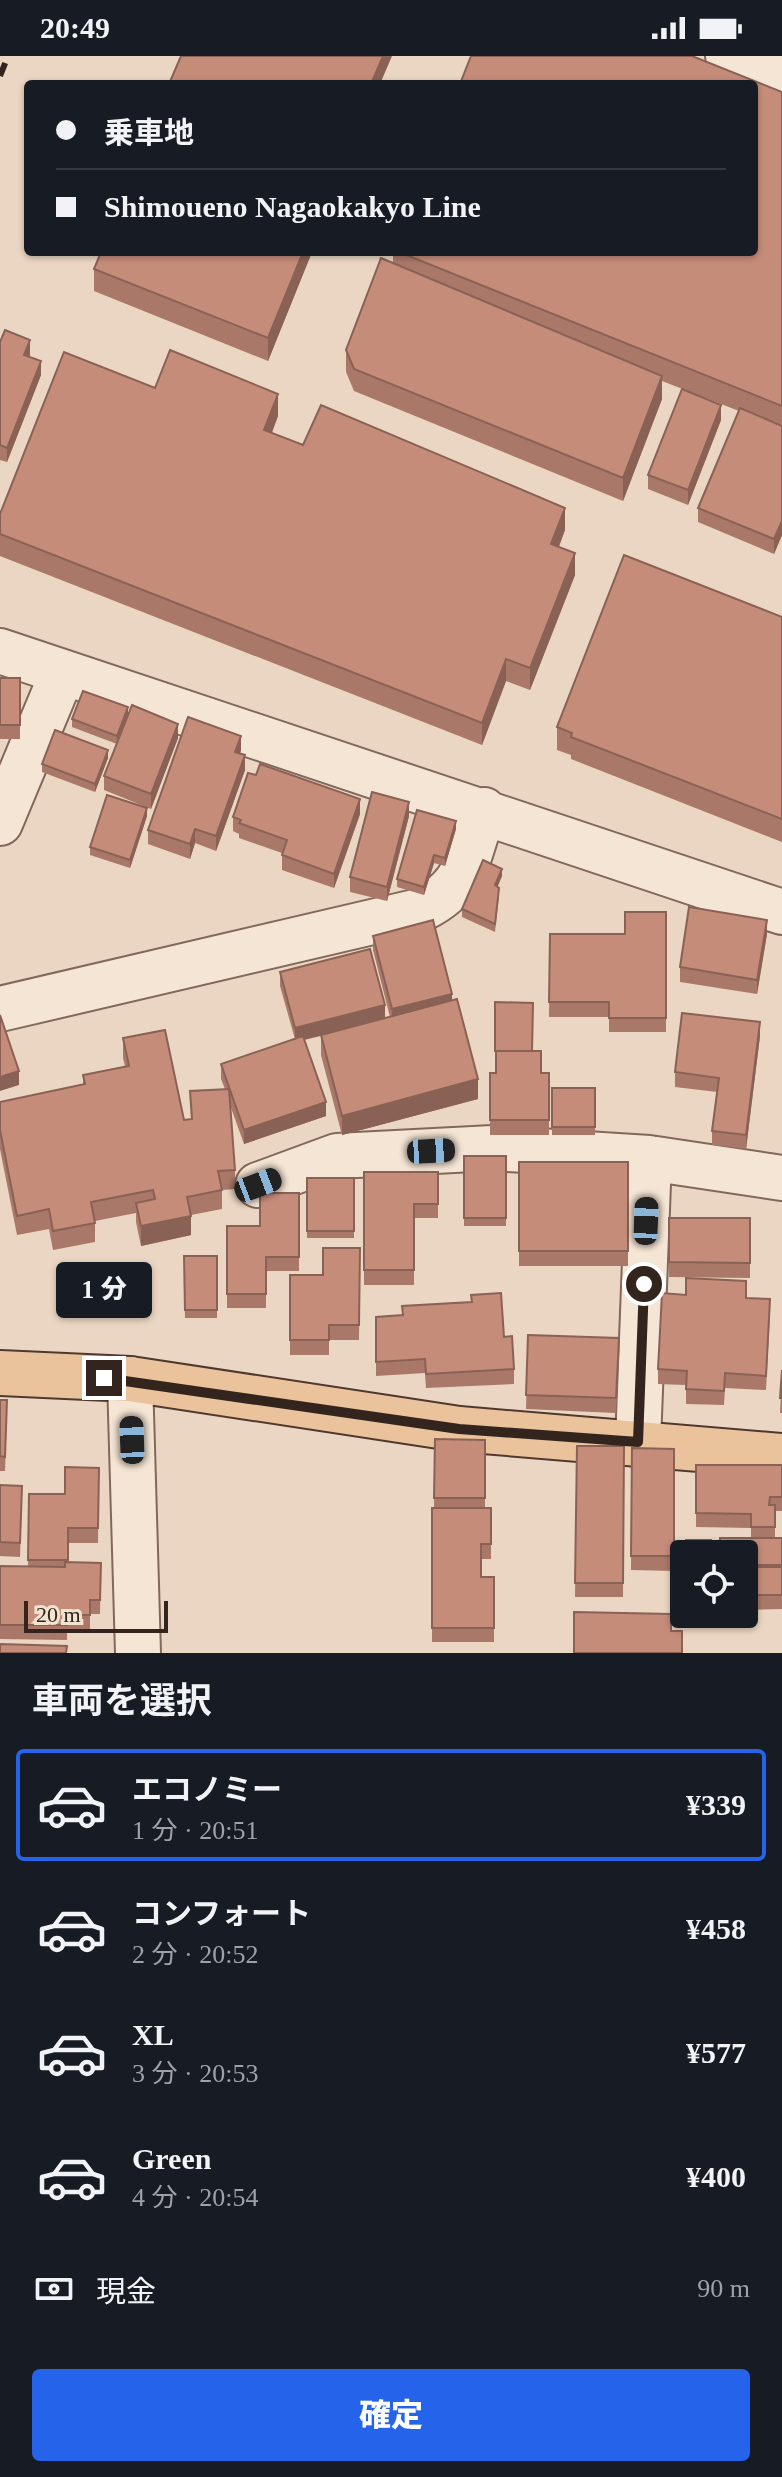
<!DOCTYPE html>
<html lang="ja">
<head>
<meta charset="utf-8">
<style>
	body { margin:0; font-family:"Times New Roman","Noto Sans JP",serif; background:#20242c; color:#f1f3f6; height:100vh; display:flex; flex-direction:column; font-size:30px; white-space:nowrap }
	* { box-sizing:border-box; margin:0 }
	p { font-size:26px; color:#9ea1a6 }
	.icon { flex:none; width:44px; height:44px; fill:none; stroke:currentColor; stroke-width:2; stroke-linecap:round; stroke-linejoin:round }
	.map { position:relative; height:1597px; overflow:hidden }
	.panel { display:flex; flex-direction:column; background:#171b24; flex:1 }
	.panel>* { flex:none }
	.top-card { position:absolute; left:24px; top:24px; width:734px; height:176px; border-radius:8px; box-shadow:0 2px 6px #0004; display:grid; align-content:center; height:176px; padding:0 32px; background:#171b24 }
	.buttons { position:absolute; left:670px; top:1484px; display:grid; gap:16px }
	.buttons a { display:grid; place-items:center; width:88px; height:88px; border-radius:8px; background:#171b24; box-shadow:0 2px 6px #0004; font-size:40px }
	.scale { position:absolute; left:24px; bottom:20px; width:144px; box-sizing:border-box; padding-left:8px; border:4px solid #33241e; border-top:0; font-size:22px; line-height:28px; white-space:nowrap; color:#33241e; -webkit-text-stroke:6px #f2e2d0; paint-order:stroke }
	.end { position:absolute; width:36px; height:36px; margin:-18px; border:10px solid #33241e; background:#fff; box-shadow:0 0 0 4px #fff }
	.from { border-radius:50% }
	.bubble { position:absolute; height:56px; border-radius:8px; background:#171b24; box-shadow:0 2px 6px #0004; font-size:26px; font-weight:800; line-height:56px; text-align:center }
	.car { position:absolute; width:24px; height:48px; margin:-24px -12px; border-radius:10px; box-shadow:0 0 6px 2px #0007; background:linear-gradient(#222 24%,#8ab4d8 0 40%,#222 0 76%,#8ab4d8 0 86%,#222 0) }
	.top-card b { display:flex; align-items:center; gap:28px; height:76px; font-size:30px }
	.top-card b+b { border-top:2px solid #363941 }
	.top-card i { width:20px; height:20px; background:#f1f3f6 }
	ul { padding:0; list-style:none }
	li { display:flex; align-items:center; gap:24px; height:112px; margin:0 16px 12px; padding:0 16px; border:4px solid transparent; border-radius:8px }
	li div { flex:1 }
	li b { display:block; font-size:30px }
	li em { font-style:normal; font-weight:800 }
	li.selected { border-color:#2563eb }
	li>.icon { width:72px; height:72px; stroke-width:1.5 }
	h2 { padding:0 32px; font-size:36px; line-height:96px }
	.pay { display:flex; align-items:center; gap:20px; height:88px; padding:0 32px; font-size:30px }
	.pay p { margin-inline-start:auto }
	.cta { display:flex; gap:16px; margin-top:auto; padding:16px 32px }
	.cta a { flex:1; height:92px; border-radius:8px; background:#2563eb; color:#fff; font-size:32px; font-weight:800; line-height:92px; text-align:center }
	.status { display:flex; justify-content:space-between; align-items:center; height:56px; padding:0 40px; background:#171b24; direction:ltr }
	.status svg { height:22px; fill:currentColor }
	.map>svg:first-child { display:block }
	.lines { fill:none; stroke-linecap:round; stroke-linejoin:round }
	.minor-casing { stroke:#82685b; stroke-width:48 }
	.major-casing { stroke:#50382f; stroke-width:48 }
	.minor { stroke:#f5e5d4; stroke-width:44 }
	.major { stroke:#eac39c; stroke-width:44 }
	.rail { stroke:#33241e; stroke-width:6; stroke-dasharray:14 14; stroke-linecap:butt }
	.wall { fill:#a97869 }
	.shaded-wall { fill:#8a6255 }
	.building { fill:#c58c7a; stroke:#8a6255; stroke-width:2 }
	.route { stroke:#33241e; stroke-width:10 }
</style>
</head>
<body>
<div class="status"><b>20:49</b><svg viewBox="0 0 49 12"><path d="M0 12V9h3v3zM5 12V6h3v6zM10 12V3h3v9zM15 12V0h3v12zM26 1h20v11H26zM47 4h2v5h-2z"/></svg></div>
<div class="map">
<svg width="782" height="1597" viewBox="0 0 782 1597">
	<rect width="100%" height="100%" fill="#ead6c2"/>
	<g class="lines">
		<g class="minor-casing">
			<path id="minor" d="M 728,0 L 782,21
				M 0,595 L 782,856
				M 0,767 L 63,616
				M 0,953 L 415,856 C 468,833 466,805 484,754
				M 258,1129 L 337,1100 L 493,1092 L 649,1102 L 782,1122
				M 130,1323 L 138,1597
				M 638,1386 L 649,1102"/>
		</g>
		<g class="major-casing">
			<path id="major" d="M 0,1317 L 130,1323 L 459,1373 L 782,1400"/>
		</g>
		<use href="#minor" class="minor"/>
		<use href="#major" class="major"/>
		<path class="rail" d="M 0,20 L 8,0"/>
	</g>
	<path class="wall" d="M 782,36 L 782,479 L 774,498 L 698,466 L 698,452 L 739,355 L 662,325 L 662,343 L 623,445 L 354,335 L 346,316 L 346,294 L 393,207 L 393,196 L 754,196 Z
		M 101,196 L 312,196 L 268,305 L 94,235 L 94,213 Z
		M 0,286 L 30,299 L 29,301 L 41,319 L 7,406 L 0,404 Z
		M 155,332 L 278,360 L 272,377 L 303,389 L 565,474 L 559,491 L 575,519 L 530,634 L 506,625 L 482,689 L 0,500 L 0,458 Z
		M 721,364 L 688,449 L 648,433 L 648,419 Z
		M 782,561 L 782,786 L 571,703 L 571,699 L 557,694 L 557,671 Z
		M 0,622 L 20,622 L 20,683 L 0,683 Z
		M 128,659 L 117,688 L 72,671 L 72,663 Z
		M 178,682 L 151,753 L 104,734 L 104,720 Z
		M 241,694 L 240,698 L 245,714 L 216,795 L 195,787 L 190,803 L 148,788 L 148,774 Z
		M 108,702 L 95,736 L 42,716 L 42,708 Z
		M 360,758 L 334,832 L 282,814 L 282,797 L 239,782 L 239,778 L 233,775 L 233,761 Z
		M 147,760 L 130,812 L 90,799 L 90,791 Z
		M 409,760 L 387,845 L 350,836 L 350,821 Z
		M 456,773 L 445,810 L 434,807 L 424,839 L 397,831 L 397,823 Z
		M 502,820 L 497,831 L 499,840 L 495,876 L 462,861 L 462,853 Z
		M 666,856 L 666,976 L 609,976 L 609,961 L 549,961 L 550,878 L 625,878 Z
		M 767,878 L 757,938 L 680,926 L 680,911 Z
		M 373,880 L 452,945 L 478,1043 L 342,1079 L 321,999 L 321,980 L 304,984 L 326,1060 L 244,1088 L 230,1049 L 235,1114 L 235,1133 L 222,1134 L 222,1153 L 191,1159 L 191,1179 L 141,1190 L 136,1166 L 136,1157 L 95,1165 L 95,1186 L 53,1194 L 49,1173 L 17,1179 L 0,1093 L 0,1046 L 83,1029 L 83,1019 L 125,1010 L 123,1002 L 123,982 L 184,1064 L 191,1063 L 190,1035 L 225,1033 L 221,1023 L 221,1008 L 295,983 L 280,930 L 280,916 L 385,962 L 390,961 L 373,894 Z
		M 495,946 L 532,995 L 541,1017 L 549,1017 L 549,1079 L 490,1079 L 490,1017 L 496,1017 L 496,1003 L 495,1003 Z
		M 760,980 L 746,1093 L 712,1089 L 712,1075 L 717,1036 L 675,1031 L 675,1016 Z
		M 552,1032 L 595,1032 L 595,1079 L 552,1079 Z
		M 464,1100 L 506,1100 L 506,1170 L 464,1170 Z
		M 519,1106 L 628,1106 L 628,1210 L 519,1210 Z
		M 364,1116 L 438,1116 L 438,1162 L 414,1162 L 414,1229 L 364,1229 Z
		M 307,1122 L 354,1122 L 354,1182 L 307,1182 Z
		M 299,1137 L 299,1215 L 266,1215 L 266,1252 L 227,1252 L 227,1170 L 260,1170 Z
		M 669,1162 L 750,1162 L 750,1222 L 669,1221 Z
		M 360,1192 L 359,1284 L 329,1284 L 329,1299 L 290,1299 L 290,1219 L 323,1219 Z
		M 184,1200 L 217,1200 L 217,1262 L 185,1262 Z
		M 471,1239 L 504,1281 L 514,1313 L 514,1328 L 426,1332 L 425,1317 L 376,1320 L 376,1261 L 402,1260 L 402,1250 L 471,1246 Z
		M 746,1242 L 770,1257 L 766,1334 L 725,1332 L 724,1349 L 686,1348 L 686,1329 L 658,1328 L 658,1313 Z
		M 528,1279 L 619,1296 L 616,1357 L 526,1353 Z
		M 782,1314 L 782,1357 L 780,1357 Z
		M 0,1344 L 7,1358 L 5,1415 L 0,1415 Z
		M 435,1383 L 485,1384 L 485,1452 L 491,1452 L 491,1503 L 481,1503 L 481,1521 L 494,1521 L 494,1586 L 432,1586 L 432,1452 L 434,1452 Z
		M 577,1390 L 624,1390 L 623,1541 L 575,1541 Z
		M 632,1392 L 674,1393 L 674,1515 L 631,1514 Z
		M 696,1409 L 782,1409 L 782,1455 L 775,1455 L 775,1482 L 782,1482 L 782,1553 L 744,1554 L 744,1498 L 751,1482 L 751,1472 L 696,1471 Z
		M 99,1412 L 98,1487 L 68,1487 L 68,1506 L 101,1507 L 100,1558 L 90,1558 L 90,1573 L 67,1573 L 67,1584 L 0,1583 L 0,1510 L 28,1510 L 29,1438 L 65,1438 Z
		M 0,1429 L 22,1444 L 20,1501 L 0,1500 Z"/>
	<path class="shaded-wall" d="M 383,0 L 392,0 L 380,28 L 371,28 Z
		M 303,196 L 312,196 L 268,305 L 268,282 Z
		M 30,284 L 30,299 L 24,314 L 24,299 Z
		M 41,305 L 41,319 L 7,406 L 7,392 Z
		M 662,320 L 662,343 L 623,445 L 623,422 Z
		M 278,338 L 278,360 L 264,396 L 264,374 Z
		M 721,349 L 721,364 L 688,449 L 688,434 Z
		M 565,452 L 565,474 L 551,510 L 551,488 Z
		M 782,465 L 782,479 L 774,498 L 774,483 Z
		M 575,497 L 575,519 L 530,634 L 530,612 Z
		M 506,603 L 506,625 L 482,689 L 482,667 Z
		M 128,651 L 128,659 L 117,688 L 117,680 Z
		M 178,668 L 178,682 L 151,753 L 151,738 Z
		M 241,680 L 241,694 L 235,710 L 235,696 Z
		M 108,694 L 108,702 L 95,736 L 95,728 Z
		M 245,699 L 245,714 L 216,795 L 216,780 Z
		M 360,743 L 360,758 L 334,832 L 334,818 Z
		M 409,746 L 409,760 L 387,845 L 387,831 Z
		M 147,752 L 147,760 L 130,812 L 130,804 Z
		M 456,765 L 456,773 L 445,810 L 445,802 Z
		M 195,773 L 195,787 L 190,803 L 190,788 Z
		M 434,799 L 434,807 L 424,839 L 424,831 Z
		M 502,813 L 502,820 L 495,837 L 495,829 Z
		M 767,864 L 767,878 L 757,938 L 757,924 Z
		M 452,938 L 452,952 L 392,967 L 392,953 Z
		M 385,949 L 385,963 L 295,986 L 295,972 Z
		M 760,966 L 760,980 L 746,1093 L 746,1079 Z
		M 19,1015 L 19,1029 L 0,1035 L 0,1021 Z
		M 478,1023 L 478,1043 L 342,1079 L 342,1060 Z
		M 326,1046 L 326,1060 L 244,1088 L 244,1074 Z
		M 191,1160 L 191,1179 L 141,1190 L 141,1170 Z"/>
	<path class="building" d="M 181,0 L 383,0 L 371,28 L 169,28 Z
		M 471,0 L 692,0 L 782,36 L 782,350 L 399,196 L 754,196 L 754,28 L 460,28 Z
		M 101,196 L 303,196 L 268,282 L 94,213 Z
		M 381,202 L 662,320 L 623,422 L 354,313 L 346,294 Z
		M 5,274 L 30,284 L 24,299 L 41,305 L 7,392 L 0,389 L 0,286 Z
		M 170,294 L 278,338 L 264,374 L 303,389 L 321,349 L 565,452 L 551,488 L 575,497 L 530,612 L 506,603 L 482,667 L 0,478 L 0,458 L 64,296 L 155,332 Z
		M 682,333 L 721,349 L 688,434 L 648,419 Z
		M 740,352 L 782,370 L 782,465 L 774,483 L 698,452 Z
		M 624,499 L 782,561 L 782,763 L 571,681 L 572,677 L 557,671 Z
		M 0,622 L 20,622 L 20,669 L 0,669 Z
		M 83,635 L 128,651 L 117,680 L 72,663 Z
		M 132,649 L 178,668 L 151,738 L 104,720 Z
		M 188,661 L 241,680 L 235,696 L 245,699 L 216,780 L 195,773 L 190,788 L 148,774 Z
		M 55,674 L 108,694 L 95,728 L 42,708 Z
		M 260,708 L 360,743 L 334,818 L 282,799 L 287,784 L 239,767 L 241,764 L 233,761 L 248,717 L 256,719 Z
		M 372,736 L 409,746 L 387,831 L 350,821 Z
		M 107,739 L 147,752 L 130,804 L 90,791 Z
		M 417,754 L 456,765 L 445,802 L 434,799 L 424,831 L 397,823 Z
		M 483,804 L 502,813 L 495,829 L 499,832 L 495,868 L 462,853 Z
		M 689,851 L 767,864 L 757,924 L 680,911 Z
		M 625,856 L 666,856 L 666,962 L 609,962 L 609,946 L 549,946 L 550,878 L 625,878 Z
		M 433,864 L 452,938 L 392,953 L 373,880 Z
		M 370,893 L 385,949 L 295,972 L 280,916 Z
		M 457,943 L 478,1023 L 342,1060 L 321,979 Z
		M 495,946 L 533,947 L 532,995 L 495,995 Z
		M 682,957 L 760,966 L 746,1079 L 712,1075 L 719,1022 L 675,1016 Z
		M 0,959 L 19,1015 L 0,1021 Z
		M 165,974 L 184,1064 L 192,1063 L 190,1035 L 229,1033 L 235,1114 L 218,1115 L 222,1134 L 187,1141 L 191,1160 L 141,1170 L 136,1147 L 155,1143 L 153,1134 L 91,1146 L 95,1167 L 53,1175 L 49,1153 L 17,1160 L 0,1074 L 0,1046 L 85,1028 L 83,1019 L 129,1010 L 123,982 Z
		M 303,980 L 326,1046 L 244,1074 L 221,1008 Z
		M 496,995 L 541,995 L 541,1017 L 549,1017 L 549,1064 L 490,1064 L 490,1017 L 496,1017 Z
		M 552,1032 L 595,1032 L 595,1071 L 552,1071 Z
		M 464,1100 L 506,1100 L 506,1162 L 464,1162 Z
		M 519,1106 L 628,1106 L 628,1195 L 519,1195 Z
		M 364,1116 L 438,1116 L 438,1148 L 414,1148 L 414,1214 L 364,1214 Z
		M 307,1122 L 354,1122 L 354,1175 L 307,1175 Z
		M 260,1137 L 299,1137 L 299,1201 L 266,1201 L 266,1238 L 227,1238 L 227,1170 L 260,1170 Z
		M 669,1162 L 750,1162 L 750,1207 L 669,1206 Z
		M 323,1192 L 360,1192 L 359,1269 L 329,1269 L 329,1284 L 290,1284 L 290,1219 L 323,1219 Z
		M 184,1200 L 217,1200 L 217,1254 L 185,1254 Z
		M 686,1222 L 746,1225 L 746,1242 L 770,1243 L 766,1320 L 725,1317 L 724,1335 L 686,1333 L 687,1315 L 658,1313 L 662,1237 L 686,1239 Z
		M 501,1237 L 504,1281 L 512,1280 L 514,1313 L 426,1318 L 425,1303 L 376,1306 L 376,1261 L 403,1259 L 402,1250 L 472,1246 L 471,1239 Z
		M 528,1279 L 619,1282 L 616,1342 L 526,1339 Z
		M 782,1314 L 782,1342 L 780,1342 Z
		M 0,1344 L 7,1344 L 5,1401 L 0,1400 Z
		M 435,1383 L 485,1384 L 485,1442 L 434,1442 Z
		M 577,1390 L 624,1390 L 623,1527 L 575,1527 Z
		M 632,1392 L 674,1393 L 674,1500 L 631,1500 Z
		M 696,1409 L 782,1409 L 782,1441 L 770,1441 L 769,1449 L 775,1449 L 775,1471 L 751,1471 L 751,1458 L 696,1457 Z
		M 65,1411 L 99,1412 L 98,1472 L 68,1472 L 68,1504 L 28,1504 L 29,1438 L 65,1438 Z
		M 0,1429 L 22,1430 L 20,1487 L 0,1486 Z
		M 432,1452 L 491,1452 L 491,1488 L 481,1488 L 481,1521 L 494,1521 L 494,1572 L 432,1572 Z
		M 720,1482 L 782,1482 L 782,1509 L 744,1509 L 744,1498 L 720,1498 Z
		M 686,1484 L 711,1484 L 711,1498 L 686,1498 Z
		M 65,1506 L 101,1507 L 100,1544 L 90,1544 L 90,1559 L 67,1559 L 67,1569 L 0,1569 L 0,1510 L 65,1511 Z
		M 744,1511 L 782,1511 L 782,1539 L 744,1539 Z
		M 574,1556 L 671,1558 L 671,1575 L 682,1575 L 682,1597 L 574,1597 Z
		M 0,1588 L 67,1590 L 66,1597 L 0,1597 Z"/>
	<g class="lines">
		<path class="route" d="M 104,1322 L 459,1373 L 638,1386 L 644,1228"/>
	</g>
</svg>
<div class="buttons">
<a><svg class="icon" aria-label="locate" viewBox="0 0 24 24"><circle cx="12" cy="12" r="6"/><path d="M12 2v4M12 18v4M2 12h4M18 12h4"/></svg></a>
</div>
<div class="scale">20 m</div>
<i class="end from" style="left:644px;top:1228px"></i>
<i class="end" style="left:104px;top:1322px"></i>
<div class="bubble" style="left:56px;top:1206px;width:96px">1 分</div>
<i class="car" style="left:431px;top:1095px;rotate:87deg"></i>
<i class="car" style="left:258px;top:1129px;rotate:69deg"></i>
<i class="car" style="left:646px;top:1165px;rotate:2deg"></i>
<i class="car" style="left:132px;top:1384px;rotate:358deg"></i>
<div class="top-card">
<b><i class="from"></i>乗車地</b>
<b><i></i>Shimoueno Nagaokakyo Line</b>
</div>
</div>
<section class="panel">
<h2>車両を選択</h2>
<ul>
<li class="selected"><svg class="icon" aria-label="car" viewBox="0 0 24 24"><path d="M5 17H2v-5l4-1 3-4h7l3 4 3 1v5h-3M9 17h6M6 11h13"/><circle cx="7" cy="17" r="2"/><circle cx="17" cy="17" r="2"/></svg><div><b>エコノミー</b><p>1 分 · 20:51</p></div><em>¥339</em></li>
<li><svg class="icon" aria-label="car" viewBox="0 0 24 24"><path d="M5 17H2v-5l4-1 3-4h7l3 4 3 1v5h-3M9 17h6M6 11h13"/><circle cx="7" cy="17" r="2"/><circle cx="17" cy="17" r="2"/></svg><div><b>コンフォート</b><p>2 分 · 20:52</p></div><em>¥458</em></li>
<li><svg class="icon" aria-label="car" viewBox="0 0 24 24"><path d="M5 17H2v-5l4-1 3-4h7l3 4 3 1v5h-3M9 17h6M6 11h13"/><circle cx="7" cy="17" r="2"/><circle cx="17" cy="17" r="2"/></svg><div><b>XL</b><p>3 分 · 20:53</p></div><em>¥577</em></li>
<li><svg class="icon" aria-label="car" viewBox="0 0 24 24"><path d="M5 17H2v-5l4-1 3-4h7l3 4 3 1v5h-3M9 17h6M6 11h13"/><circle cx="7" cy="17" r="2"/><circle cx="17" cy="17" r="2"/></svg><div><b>Green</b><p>4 分 · 20:54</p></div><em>¥400</em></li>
</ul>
<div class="pay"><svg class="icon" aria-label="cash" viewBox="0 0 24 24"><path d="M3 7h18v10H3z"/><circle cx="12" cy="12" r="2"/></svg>現金<p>90 m</p></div>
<div class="cta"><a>確定</a></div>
</section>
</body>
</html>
